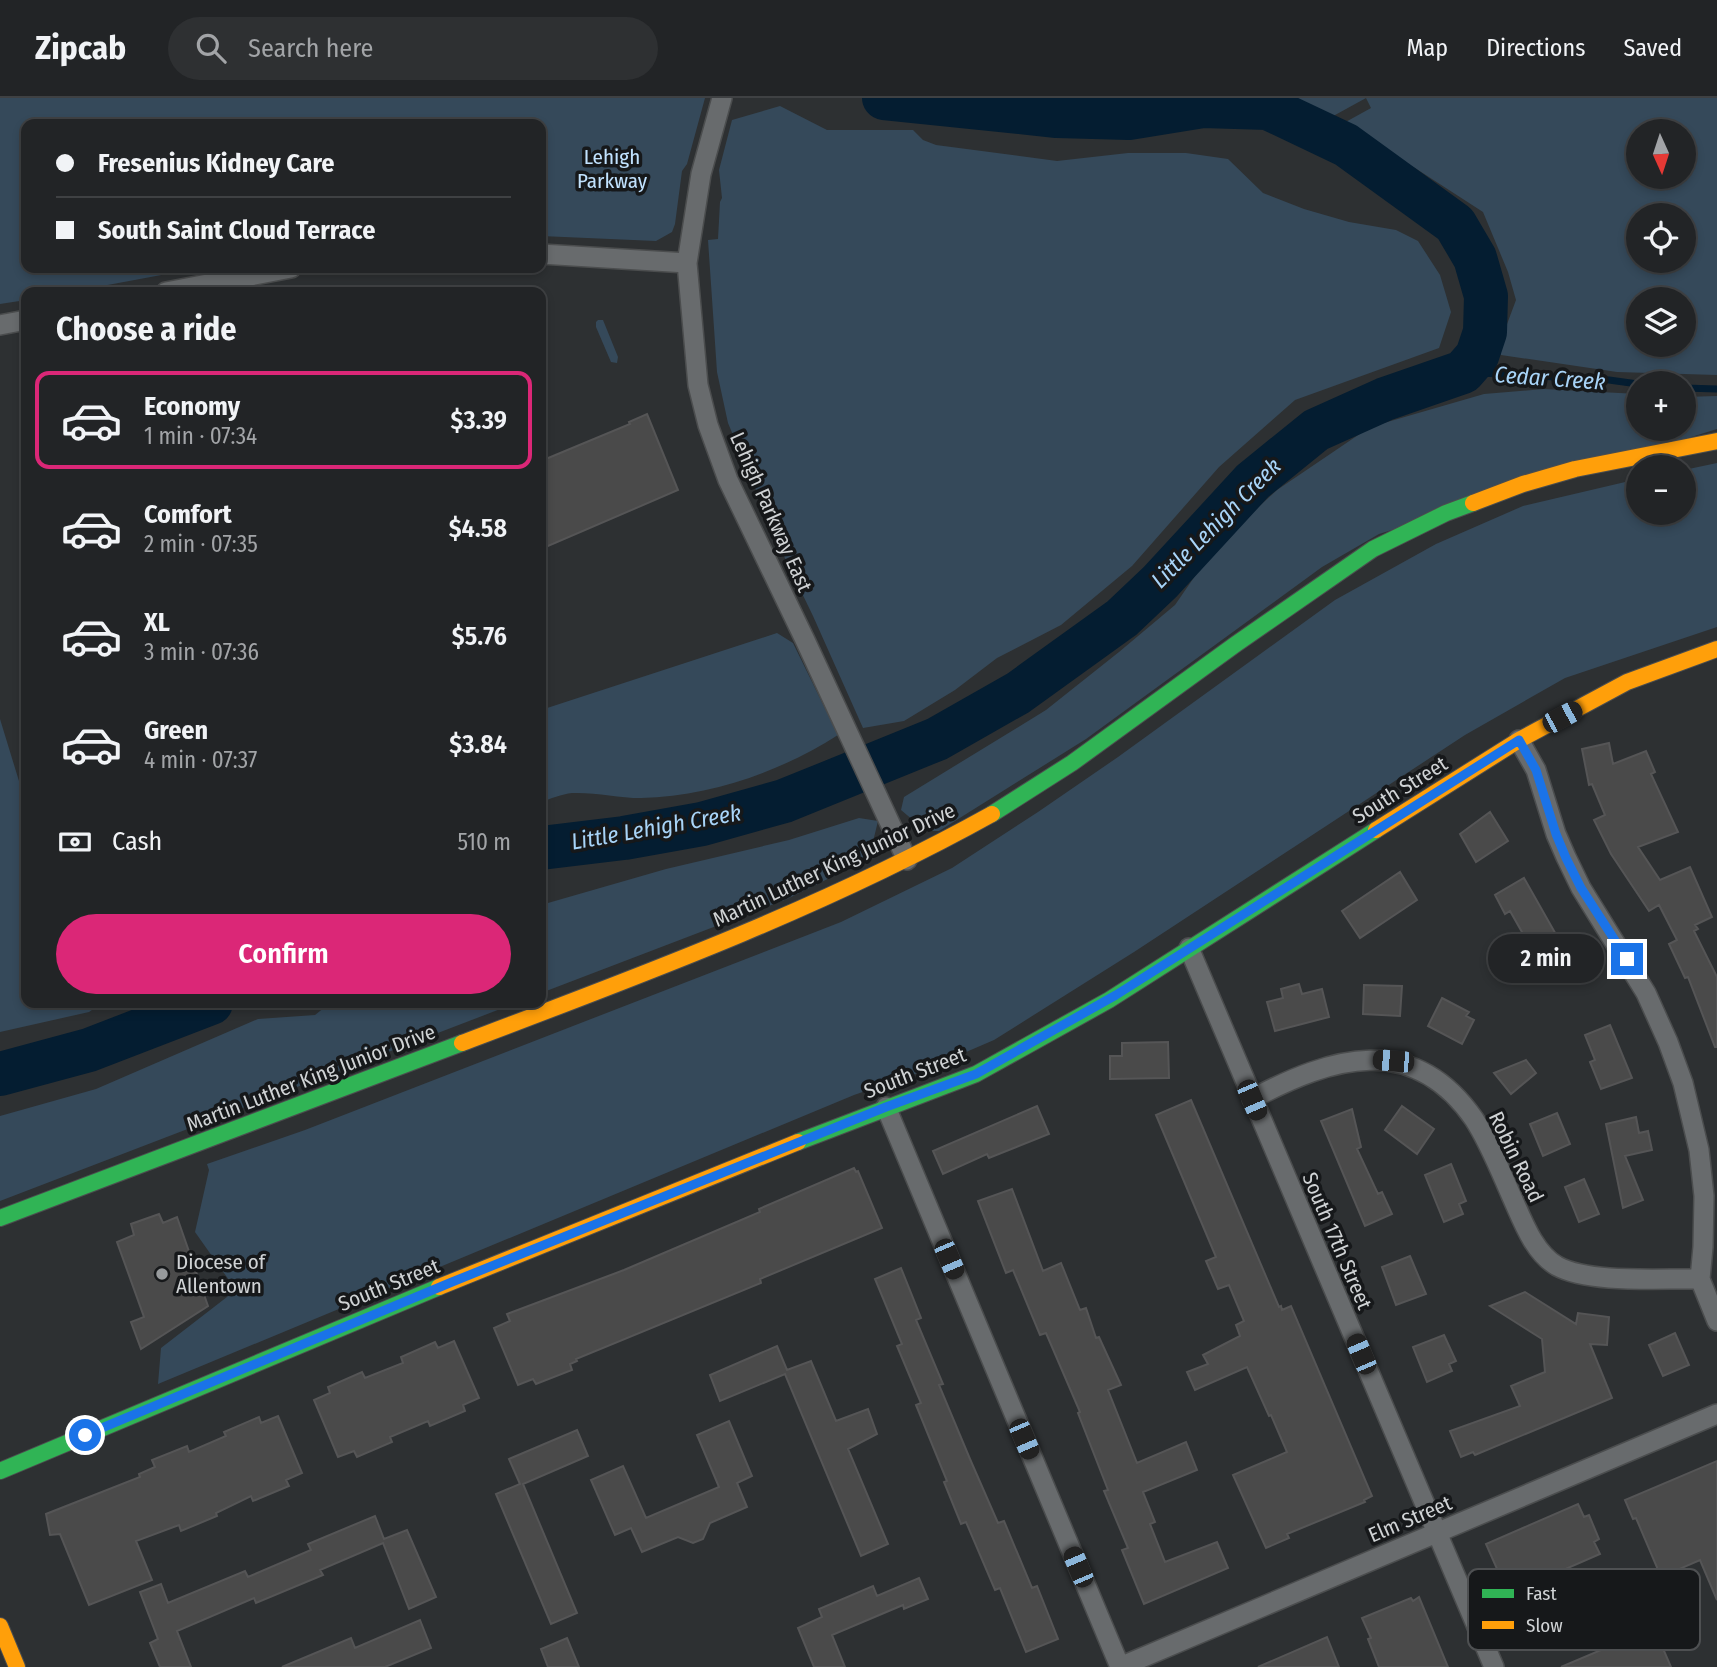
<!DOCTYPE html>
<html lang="en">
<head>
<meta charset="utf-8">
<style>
	body { margin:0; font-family:"Fira Sans Condensed",sans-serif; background:#2e3032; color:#f1f3f6; height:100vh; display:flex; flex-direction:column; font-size:26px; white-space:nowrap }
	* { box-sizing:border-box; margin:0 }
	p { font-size:23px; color:#a2a4a7 }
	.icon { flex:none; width:38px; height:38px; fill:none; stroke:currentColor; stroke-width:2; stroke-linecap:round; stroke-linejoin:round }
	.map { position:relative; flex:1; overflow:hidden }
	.details { position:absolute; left:21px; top:189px; width:525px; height:721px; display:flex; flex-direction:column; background:#222426; border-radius:14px; box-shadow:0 4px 10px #0003,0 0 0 2px #3f4143 }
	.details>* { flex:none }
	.guide { position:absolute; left:21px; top:21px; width:525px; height:154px; border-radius:14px; box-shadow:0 4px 10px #0003,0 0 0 2px #3f4143; display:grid; align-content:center; height:154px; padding:0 35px; background:#222426 }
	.needle { width:46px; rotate:177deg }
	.fabs { position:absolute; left:1626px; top:21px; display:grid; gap:14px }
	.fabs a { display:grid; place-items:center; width:70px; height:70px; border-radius:50%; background:#222426; box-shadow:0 4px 10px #0003,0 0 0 2px #3f4143; font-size:35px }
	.end { position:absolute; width:32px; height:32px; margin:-16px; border:9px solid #1a73e8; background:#fff; box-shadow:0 0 0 4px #fff }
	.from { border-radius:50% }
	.bubble { position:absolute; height:49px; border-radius:24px; background:#222426; box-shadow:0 4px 10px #0003,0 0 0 2px #3f4143; font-size:23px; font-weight:600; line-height:49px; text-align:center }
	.car { position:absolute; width:21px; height:42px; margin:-21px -10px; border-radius:9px; box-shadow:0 0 5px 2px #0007; background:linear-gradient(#222 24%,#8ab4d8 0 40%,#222 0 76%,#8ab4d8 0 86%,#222 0) }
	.guide b { display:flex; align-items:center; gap:24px; height:66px; font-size:26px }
	.guide b+b { border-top:2px solid #3f4143 }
	.guide i { width:18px; height:18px; background:#f1f3f6 }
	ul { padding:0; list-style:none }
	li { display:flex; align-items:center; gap:21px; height:98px; margin:0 14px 10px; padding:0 21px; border:4px solid transparent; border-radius:14px }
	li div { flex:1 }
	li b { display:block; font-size:26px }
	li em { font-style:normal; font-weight:600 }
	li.selected { border-color:#db2777 }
	li>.icon { width:63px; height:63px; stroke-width:1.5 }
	h2 { padding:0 35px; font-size:32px; line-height:84px }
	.pay { display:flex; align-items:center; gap:18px; height:77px; padding:0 35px; font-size:26px }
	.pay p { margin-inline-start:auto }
	.primary-button { display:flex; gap:14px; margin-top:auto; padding:14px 35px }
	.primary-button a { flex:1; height:80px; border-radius:42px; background:#db2777; color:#fff; font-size:28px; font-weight:600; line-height:80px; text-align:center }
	header { display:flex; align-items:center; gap:42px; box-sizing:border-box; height:98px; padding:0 35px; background:#222426; border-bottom:2px solid #3f4143 }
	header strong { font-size:33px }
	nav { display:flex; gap:38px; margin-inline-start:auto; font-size:24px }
	.search { width:490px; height:63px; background:#2e3032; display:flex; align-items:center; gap:18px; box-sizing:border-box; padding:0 24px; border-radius:38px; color:#a2a4a7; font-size:26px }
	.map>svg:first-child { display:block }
	.green { fill:#35495a; fill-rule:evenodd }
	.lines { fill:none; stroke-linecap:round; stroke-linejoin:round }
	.stream { stroke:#041d31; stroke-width:7 }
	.river { stroke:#041d31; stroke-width:44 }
	.building { fill:#4a4a4a; stroke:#555556; stroke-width:2 }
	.street-casing { stroke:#4b4d4e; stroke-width:22 }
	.fast-casing { stroke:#4b4d4e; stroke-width:18 }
	.slow-casing { stroke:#4b4d4e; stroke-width:18 }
	.street { stroke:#686b6d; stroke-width:19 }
	.fast { stroke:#30b455; stroke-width:16 }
	.slow { stroke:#ff9f0a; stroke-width:16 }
	.route { stroke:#1a73e8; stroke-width:9 }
	.poi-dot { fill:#979a9c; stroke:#16181a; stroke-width:2.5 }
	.labels { text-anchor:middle; stroke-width:7; stroke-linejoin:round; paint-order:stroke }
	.park-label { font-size:21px; fill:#c1e2fe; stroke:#16181a }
	.street-label { font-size:21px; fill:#d0d3d5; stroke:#16181a }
	.poi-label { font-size:21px; fill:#d0d3d5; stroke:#16181a; text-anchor:start }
	.water-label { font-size:23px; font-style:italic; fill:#a8d4f8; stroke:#16181a }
	.key { fill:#16181a; stroke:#4e5052; stroke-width:2 }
	.key-label { font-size:19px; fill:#d0d3d5 }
</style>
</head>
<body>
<header>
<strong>Zipcab</strong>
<div class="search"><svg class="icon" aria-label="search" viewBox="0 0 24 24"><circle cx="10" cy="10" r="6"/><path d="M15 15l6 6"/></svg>Search here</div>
<nav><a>Map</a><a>Directions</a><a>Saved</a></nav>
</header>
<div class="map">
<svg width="1717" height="1569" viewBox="0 0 1717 1569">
	<rect width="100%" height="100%" fill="#2d3032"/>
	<path class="green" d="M 0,0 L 705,0 L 687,66 L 682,73 L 675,126 L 672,134 L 656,143 L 541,138 L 541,26 L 26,26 L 26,170 L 199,170 L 70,194 L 26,194 L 26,202 L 0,206 Z
		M 1287,0 L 1717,0 L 1717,277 L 1617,274 L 1501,257 L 1500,245 L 1516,202 L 1508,174 L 1483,114 L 1415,70 L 1333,31 L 1371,10 L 1366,0 L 1326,22 L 1323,16 ZM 1638,33 L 1684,33 L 1684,79 L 1638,79 ZM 1638,117 L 1684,117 L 1684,163 L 1638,163 ZM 1638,201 L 1684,201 L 1684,247 L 1638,247 Z
		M 780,8 L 827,32 L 913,32 L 923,42 L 936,47 L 1057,63 L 1128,55 L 1186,55 L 1228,61 L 1263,95 L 1304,111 L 1349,124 L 1396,132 L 1418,143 L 1440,177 L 1451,214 L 1439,250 L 1295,302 L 1219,369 L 1132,468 L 1061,527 L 997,560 L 955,592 L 904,623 L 863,630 L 813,518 L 781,452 L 728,325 L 717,274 L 708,142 L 718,141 L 720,104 L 722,100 L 719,72 L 732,22 Z
		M 598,222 L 603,222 L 618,259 L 617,265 L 611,264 L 596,229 L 596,224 Z
		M 1544,291 L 1638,296 L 1638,331 L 1684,331 L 1684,299 L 1717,298 L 1717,331 L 1379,436 L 1322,469 L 1086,641 L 939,733 L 926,733 L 901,712 L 904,699 L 1046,612 L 1119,554 L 1175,507 L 1215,449 L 1277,392 L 1370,329 L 1484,296 Z
		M 1717,365 L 1717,529 L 1565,580 L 1465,637 L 1134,854 L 994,942 L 915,976 L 854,997 L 158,1286 L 161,1250 L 236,1192 L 195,1134 L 209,1072 L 207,1066 L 305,1032 L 841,824 L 952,770 L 1038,714 L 1118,659 L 1335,502 L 1436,446 L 1523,408 L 1638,381 L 1638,415 L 1684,415 L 1684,372 Z
		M 777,535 L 793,545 L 838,637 C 780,674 711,698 641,700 C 618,700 595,694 572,695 C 562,696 550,701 541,704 L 541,612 Z
		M 0,621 L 26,706 L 26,905 L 102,905 L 89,914 L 0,934 Z
		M 859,720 L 878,723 L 870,756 L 860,765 L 787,801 L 541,895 L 541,807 L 666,771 L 789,742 Z
		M 330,905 L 516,905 L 0,1103 L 0,1018 L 96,991 L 258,921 L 315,917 Z"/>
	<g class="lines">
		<path class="stream" d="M 1463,274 L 1609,282 L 1638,286
			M 1684,290 L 1717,291"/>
		<path class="river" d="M 541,750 L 624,740 L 702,726 L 784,703 L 937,641 L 1018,595 L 1122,520 L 1160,484 L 1253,383 L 1316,332 L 1385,301 L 1463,274 L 1477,258 L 1485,234 L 1486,198 L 1475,160 L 1455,126 L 1346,47 L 1268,10 L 1203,8 L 1129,20 L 1057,18 L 884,0
			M 0,976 L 89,952 L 211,905"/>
	</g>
	<path class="building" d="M 647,316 L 678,392 L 541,451 L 541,363 L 630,326 L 629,324 Z
		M 1609,645 L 1613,666 L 1646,653 L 1655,674 L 1651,676 L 1678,734 L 1638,749 L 1660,782 L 1690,769 L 1712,819 L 1695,827 L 1698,831 L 1694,833 L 1717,879 L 1717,949 L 1715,949 L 1688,879 L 1685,880 L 1669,846 L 1677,842 L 1659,807 L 1649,813 L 1611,756 L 1594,722 L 1605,717 L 1592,686 L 1589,687 L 1582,651 Z
		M 1490,714 L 1508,743 L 1476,764 L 1460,736 Z
		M 1400,774 L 1417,802 L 1360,840 L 1342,813 Z
		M 1524,780 L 1571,863 L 1547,878 L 1510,813 L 1505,816 L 1495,797 Z
		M 1299,886 L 1302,896 L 1322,891 L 1329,919 L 1275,933 L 1267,904 L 1283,900 L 1281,891 Z
		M 1364,887 L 1402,888 L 1400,918 L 1363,916 Z
		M 1442,900 L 1469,914 L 1466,918 L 1474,922 L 1462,946 L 1428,928 Z
		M 1610,927 L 1632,980 L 1601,991 L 1590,964 L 1595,962 L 1585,937 Z
		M 1168,944 L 1169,980 L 1110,981 L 1110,958 L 1122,958 L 1122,945 Z
		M 1526,962 L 1536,975 L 1511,996 L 1494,975 Z
		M 1191,1002 L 1279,1209 L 1281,1208 L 1282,1212 L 1291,1208 L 1372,1398 L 1364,1402 L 1365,1404 L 1287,1436 L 1289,1440 L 1266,1450 L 1233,1377 L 1287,1354 L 1271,1317 L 1269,1318 L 1247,1269 L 1195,1292 L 1187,1274 L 1208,1266 L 1203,1257 L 1240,1238 L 1236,1227 L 1244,1223 L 1229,1187 L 1218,1191 L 1206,1163 L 1216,1159 L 1156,1017 Z
		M 1037,1008 L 1049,1036 L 989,1060 L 987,1056 L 943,1076 L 933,1053 Z
		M 1402,1008 L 1434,1031 L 1417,1056 L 1385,1032 Z
		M 1352,1011 L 1361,1049 L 1357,1051 L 1378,1096 L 1382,1094 L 1392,1116 L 1365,1128 L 1321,1023 Z
		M 1557,1015 L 1570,1046 L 1543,1058 L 1530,1026 Z
		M 1636,1019 L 1639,1035 L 1648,1033 L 1652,1052 L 1625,1058 L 1643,1102 L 1623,1110 L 1606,1026 Z
		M 1451,1066 L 1466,1103 L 1459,1106 L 1463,1116 L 1444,1124 L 1425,1077 Z
		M 854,1070 L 856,1074 L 858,1073 L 882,1130 L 760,1181 L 761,1185 L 576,1261 L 577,1263 L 570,1266 L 572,1272 L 536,1286 L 533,1281 L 518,1287 L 494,1230 L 510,1223 L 507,1216 L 624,1172 L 760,1114 L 759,1111 Z
		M 1584,1081 L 1599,1116 L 1579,1124 L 1565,1089 Z
		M 1012,1091 L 1043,1173 L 1061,1165 L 1080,1212 L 1086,1210 L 1096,1240 L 1099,1239 L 1121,1287 L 1108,1292 L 1137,1365 L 1186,1344 L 1197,1372 L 1143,1394 L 1155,1424 L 1150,1426 L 1165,1464 L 1217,1444 L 1228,1470 L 1144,1506 L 1122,1452 L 1128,1450 L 1104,1393 L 1108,1392 L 1078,1315 L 1080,1314 L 1046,1235 L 1040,1237 L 1013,1172 L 1006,1175 L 978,1103 Z
		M 159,1116 L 163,1125 L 177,1119 L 208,1208 L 141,1251 L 131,1224 L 144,1219 L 117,1144 L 134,1137 L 131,1126 Z
		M 1410,1158 L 1426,1196 L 1396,1207 L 1382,1169 Z
		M 901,1170 L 921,1220 L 916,1222 L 943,1286 L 939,1287 L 970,1361 L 998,1425 L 1004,1423 L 1032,1490 L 1037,1488 L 1058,1541 L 1026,1554 L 1000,1490 L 995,1492 L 966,1424 L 961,1426 L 944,1384 L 947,1383 L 916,1307 L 921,1305 L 897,1248 L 902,1246 L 875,1181 Z
		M 1525,1194 L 1576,1226 L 1578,1215 L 1609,1219 L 1607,1247 L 1590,1246 L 1612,1300 L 1475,1357 L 1473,1354 L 1461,1359 L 1450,1333 L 1520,1308 L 1511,1288 L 1545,1274 L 1542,1241 L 1490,1208 Z
		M 1675,1235 L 1689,1267 L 1663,1278 L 1649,1247 Z
		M 1444,1237 L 1456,1263 L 1449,1266 L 1452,1273 L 1427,1284 L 1413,1249 Z
		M 454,1243 L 479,1300 L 463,1307 L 465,1313 L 430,1328 L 428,1323 L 390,1339 L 392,1344 L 357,1359 L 354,1353 L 338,1359 L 314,1302 L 330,1295 L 328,1289 L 362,1274 L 365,1280 L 403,1265 L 401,1259 L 435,1244 L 438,1250 Z
		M 777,1248 L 787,1272 L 811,1263 L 836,1323 L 868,1311 L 877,1336 L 848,1351 L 888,1446 L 861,1458 L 785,1276 L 720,1303 L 710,1277 Z
		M 278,1318 L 302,1375 L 286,1382 L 289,1388 L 253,1403 L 251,1398 L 216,1415 L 217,1418 L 181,1433 L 179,1427 L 136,1443 L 152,1482 L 89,1507 L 60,1436 L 50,1437 L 46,1416 L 140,1379 L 139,1376 L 155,1369 L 152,1362 L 187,1348 L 189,1354 L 226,1338 L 224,1334 L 259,1319 L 261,1325 Z
		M 729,1323 L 752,1378 L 737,1385 L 747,1409 L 710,1425 L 703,1441 L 693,1445 L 678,1439 L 642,1454 L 631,1430 L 615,1437 L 591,1382 L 623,1368 L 646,1420 L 719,1389 L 697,1337 Z
		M 577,1332 L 588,1358 L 523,1386 L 577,1515 L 551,1526 L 496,1396 L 520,1386 L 509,1361 Z
		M 1717,1363 L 1717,1502 L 1700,1462 L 1661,1479 L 1636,1420 L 1633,1421 L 1625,1402 Z
		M 1578,1406 L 1584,1419 L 1589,1417 L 1599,1441 L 1594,1444 L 1600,1456 L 1508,1496 L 1486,1446 Z
		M 375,1418 L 384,1441 L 407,1432 L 436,1499 L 409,1511 L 383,1445 L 320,1472 L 323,1477 L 256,1505 L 254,1500 L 177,1533 L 191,1569 L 160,1569 L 150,1545 L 158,1541 L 140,1494 L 161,1486 L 168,1505 L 245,1473 L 248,1479 L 311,1452 L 308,1446 Z
		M 919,1480 L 928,1501 L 904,1511 L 903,1507 L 832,1537 L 845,1569 L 814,1569 L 798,1530 L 822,1519 L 819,1511 L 873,1488 L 877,1498 Z
		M 1419,1499 L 1448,1569 L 1379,1569 L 1368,1541 L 1371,1540 L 1362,1520 L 1411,1500 L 1413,1503 Z
		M 420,1522 L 431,1550 L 385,1569 L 282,1569 L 351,1540 L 355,1550 Z
		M 1652,1525 L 1671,1569 L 1561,1569 L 1620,1544 L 1618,1539 Z
		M 1327,1539 L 1339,1569 L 1258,1569 Z
		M 567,1540 L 579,1569 L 548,1569 L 541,1551 Z"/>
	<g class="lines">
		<g class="street-casing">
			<path id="street" d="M 722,0 L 701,76 L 687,165 L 698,287 L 708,327 L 728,382 L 805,542 L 907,762
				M 541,156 L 687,165
				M 166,194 L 291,170
				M 0,227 L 26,222
				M 1519,642 L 1536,672 L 1556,736 L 1566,759 L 1581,790 L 1646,895 L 1668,944 L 1683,985 L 1699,1052 L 1704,1098 L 1703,1149 L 1700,1181 L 1717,1223
				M 1189,850 L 1494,1569
				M 1252,1001 C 1331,959 1413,933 1474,1021 C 1489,1044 1500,1072 1511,1097 C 1522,1121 1533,1154 1557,1168 C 1590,1186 1662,1180 1700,1181
				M 886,1009 L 1120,1569
				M 1120,1569 L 1717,1316"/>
		</g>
		<g class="fast-casing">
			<path id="fast" d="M 992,716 L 1072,665 L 1236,546 L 1373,451 L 1446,415 L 1473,405
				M 798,1044 L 976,976 L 1109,902 L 1376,732
				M 0,1120 L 462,945
				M 0,1373 L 439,1189"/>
		</g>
		<g class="slow-casing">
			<path id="slow" d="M 1473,405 L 1523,386 L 1575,371 L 1717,343
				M 1376,732 L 1519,642 L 1627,584 L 1717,551
				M 462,945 C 642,877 823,810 992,716
				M 439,1189 L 798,1044
				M 0,1528 L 17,1569"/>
		</g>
		<use href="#street" class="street"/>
		<use href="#fast" class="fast"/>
		<use href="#slow" class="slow"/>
	</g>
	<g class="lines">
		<path class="route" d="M 85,1337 L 452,1184 L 886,1009 L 976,976 L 1116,897 L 1519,642 L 1536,672 L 1556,736 L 1566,760 L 1581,790 L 1627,861"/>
	</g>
	<circle class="poi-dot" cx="162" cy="1176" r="7"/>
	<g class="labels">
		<g class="park-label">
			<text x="612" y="66">Lehigh<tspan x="612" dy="24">Parkway</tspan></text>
		</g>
		<g class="street-label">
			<text transform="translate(771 414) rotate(66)" y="7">Lehigh Parkway East</text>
			<text transform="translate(1400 692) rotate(-32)" y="7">South Street</text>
			<text transform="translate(834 767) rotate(-25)" y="7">Martin Luther King Junior Drive</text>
			<text transform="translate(915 975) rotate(-21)" y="7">South Street</text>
			<text transform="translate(311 980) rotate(-21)" y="7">Martin Luther King Junior Drive</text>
			<text transform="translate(1516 1059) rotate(64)" y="7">Robin Road</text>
			<text transform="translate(1337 1143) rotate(67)" y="7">South 17th Street</text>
			<text transform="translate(389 1187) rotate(-22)" y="7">South Street</text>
			<text transform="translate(1410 1421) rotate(-23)" y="7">Elm Street</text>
		</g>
		<g class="poi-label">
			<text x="176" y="1171">Diocese of<tspan x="176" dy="24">Allentown</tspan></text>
		</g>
		<g class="water-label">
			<text transform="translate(1550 280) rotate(4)" y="8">Cedar Creek</text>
			<text transform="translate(1216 425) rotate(-45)" y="8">Little Lehigh Creek</text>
			<text transform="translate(656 729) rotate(-10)" y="8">Little Lehigh Creek</text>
		</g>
	</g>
	<rect x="1468" y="1471" width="232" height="81" rx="10" class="key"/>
	<rect x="1482" y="1491" width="32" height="9" fill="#30b455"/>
	<rect x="1482" y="1523" width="32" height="8" fill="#ff9f0a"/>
	<g class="key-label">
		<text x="1526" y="1502">Fast</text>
		<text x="1526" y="1534">Slow</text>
	</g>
</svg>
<div class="fabs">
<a><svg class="needle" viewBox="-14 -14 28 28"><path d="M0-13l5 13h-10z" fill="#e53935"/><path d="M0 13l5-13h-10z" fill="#a2a4a7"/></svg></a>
<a><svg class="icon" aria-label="locate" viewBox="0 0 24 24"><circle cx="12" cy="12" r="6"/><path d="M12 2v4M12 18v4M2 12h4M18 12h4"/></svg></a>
<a><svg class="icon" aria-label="layers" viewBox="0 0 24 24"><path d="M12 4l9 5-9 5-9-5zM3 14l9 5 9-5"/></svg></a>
<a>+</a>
<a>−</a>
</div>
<i class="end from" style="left:85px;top:1337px"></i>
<i class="end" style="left:1627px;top:861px"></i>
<div class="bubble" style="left:1488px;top:836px;width:116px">2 min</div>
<i class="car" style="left:1562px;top:619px;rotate:62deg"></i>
<i class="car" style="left:1393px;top:963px;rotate:275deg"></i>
<i class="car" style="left:1252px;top:1002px;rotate:157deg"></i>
<i class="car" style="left:949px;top:1161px;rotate:157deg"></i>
<i class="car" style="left:1361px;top:1256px;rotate:337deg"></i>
<i class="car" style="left:1024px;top:1341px;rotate:157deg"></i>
<i class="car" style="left:1078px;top:1469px;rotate:337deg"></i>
<div class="guide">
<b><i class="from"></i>Fresenius Kidney Care</b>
<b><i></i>South Saint Cloud Terrace</b>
</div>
<section class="details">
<h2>Choose a ride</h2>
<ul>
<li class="selected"><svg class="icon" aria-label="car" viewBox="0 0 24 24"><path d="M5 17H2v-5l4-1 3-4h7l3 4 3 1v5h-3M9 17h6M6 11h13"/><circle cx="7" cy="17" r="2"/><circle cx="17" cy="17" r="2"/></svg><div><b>Economy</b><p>1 min · 07:34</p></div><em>$3.39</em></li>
<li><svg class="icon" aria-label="car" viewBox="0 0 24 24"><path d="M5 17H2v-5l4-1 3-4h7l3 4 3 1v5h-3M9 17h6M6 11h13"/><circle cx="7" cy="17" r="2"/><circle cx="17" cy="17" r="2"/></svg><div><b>Comfort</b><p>2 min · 07:35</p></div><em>$4.58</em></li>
<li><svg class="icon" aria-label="car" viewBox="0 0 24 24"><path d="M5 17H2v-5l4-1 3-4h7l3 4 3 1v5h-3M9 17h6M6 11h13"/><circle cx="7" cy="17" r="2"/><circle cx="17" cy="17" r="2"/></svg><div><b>XL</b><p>3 min · 07:36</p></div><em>$5.76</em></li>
<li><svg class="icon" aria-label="car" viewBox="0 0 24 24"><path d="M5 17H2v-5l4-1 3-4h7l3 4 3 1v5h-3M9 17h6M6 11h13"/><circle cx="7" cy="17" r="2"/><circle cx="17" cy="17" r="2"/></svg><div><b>Green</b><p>4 min · 07:37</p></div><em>$3.84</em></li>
</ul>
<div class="pay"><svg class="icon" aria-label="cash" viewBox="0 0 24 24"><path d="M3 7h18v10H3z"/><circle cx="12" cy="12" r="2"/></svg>Cash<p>510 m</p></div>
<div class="primary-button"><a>Confirm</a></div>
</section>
</div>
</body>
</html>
